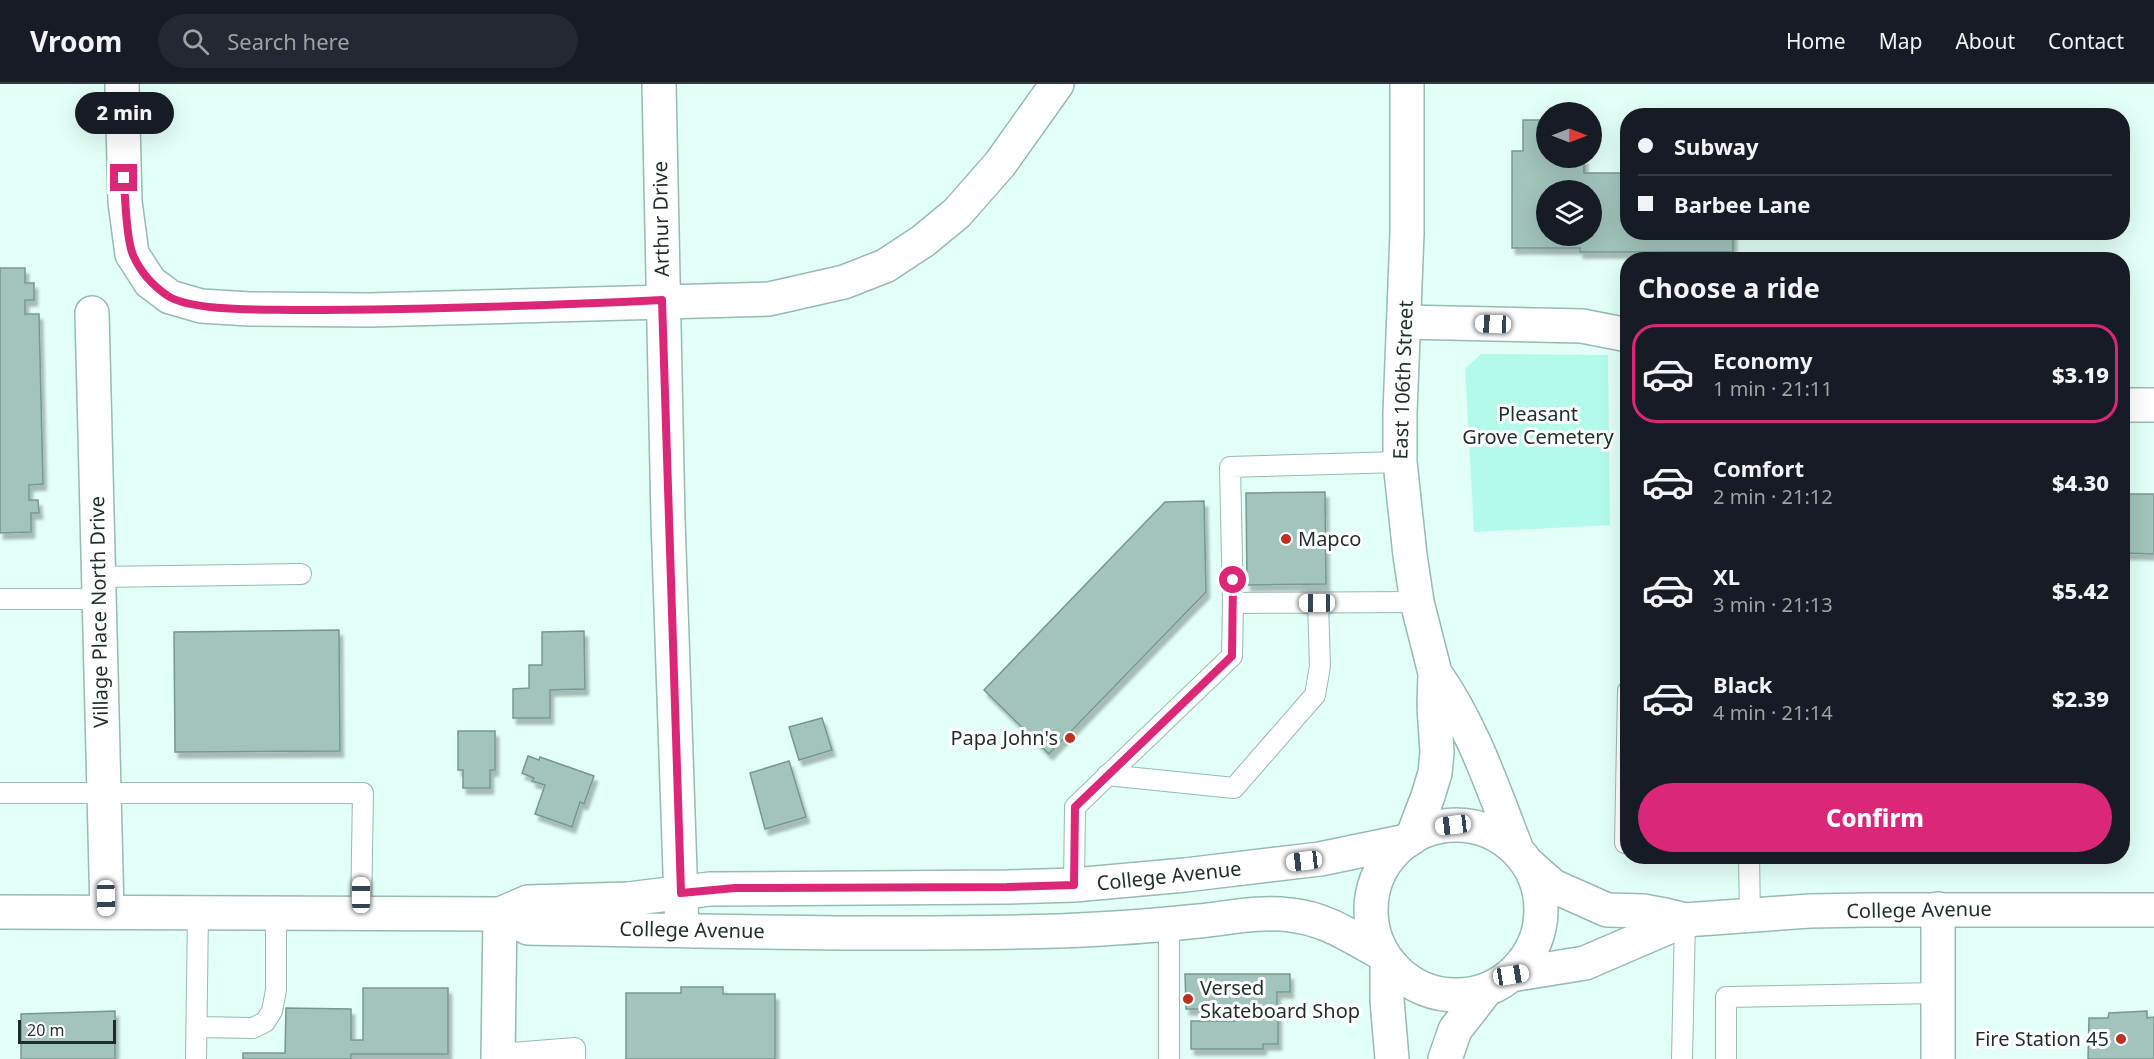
<!DOCTYPE html>
<html lang="en">
<head>
<meta charset="utf-8">
<style>
	body { margin:0; font-family:"Noto Sans",sans-serif; background:#242831; color:#f1f3f6; height:100vh; display:flex; flex-direction:column; font-size:22px; white-space:nowrap }
	* { box-sizing:border-box; margin:0 }
	p { font-size:20px; color:#9ea1a6 }
	.icon { flex:none; width:33px; height:33px; fill:none; stroke:currentColor; stroke-width:2; stroke-linecap:round; stroke-linejoin:round }
	.map { position:relative; flex:1; overflow:hidden }
	.panel { position:absolute; left:1620px; top:168px; width:510px; height:612px; display:flex; flex-direction:column; background:#171b24; border-radius:24px; box-shadow:0 6px 24px #0002 }
	.panel>* { flex:none }
	.banner { position:absolute; left:1620px; top:24px; width:510px; height:132px; border-radius:24px; box-shadow:0 6px 24px #0002; display:grid; align-content:center; height:132px; padding:0 18px; background:#171b24 }
	.needle { width:39px; rotate:90deg }
	.fabs { position:absolute; left:1536px; top:18px; display:grid; gap:12px }
	.fabs a { display:grid; place-items:center; width:66px; height:66px; border-radius:50%; background:#171b24; box-shadow:0 6px 24px #0002; font-size:30px }
	.scale { position:absolute; left:18px; bottom:15px; width:98px; box-sizing:border-box; padding-left:6px; border:3px solid #1f2d2a; border-top:0; font-size:16px; line-height:21px; white-space:nowrap; color:#1f2d2a; -webkit-text-stroke:4px #fff; paint-order:stroke }
	.end { position:absolute; width:27px; height:27px; margin:-14px; border:8px solid #db2777; background:#fff; box-shadow:0 0 0 3px #fff }
	.from { border-radius:50% }
	.bubble { position:absolute; height:42px; border-radius:21px; background:#171b24; box-shadow:0 6px 24px #0002; font-size:20px; font-weight:800; line-height:42px; text-align:center }
	.car { position:absolute; width:18px; height:36px; margin:-18px -9px; border-radius:8px; box-shadow:0 0 4px 2px #0007; background:linear-gradient(#fff 24%,#345 0 40%,#fff 0 76%,#345 0 86%,#fff 0) }
	.banner b { display:flex; align-items:center; gap:21px; height:57px; font-size:22px }
	.banner b+b { border-top:2px solid #363941 }
	.banner i { width:15px; height:15px; background:#f1f3f6 }
	ul { padding:0; list-style:none }
	li { display:flex; align-items:center; gap:18px; height:99px; margin:0 12px 9px; padding:0 6px; border:3px solid transparent; border-radius:24px }
	li div { flex:1 }
	li b { display:block; font-size:22px }
	li em { font-style:normal; font-weight:800 }
	li.selected { border-color:#db2777 }
	li>.icon { width:54px; height:54px; stroke-width:1.5 }
	h2 { padding:0 18px; font-size:27px; line-height:72px }
	.primary-button { display:flex; gap:12px; margin-top:auto; padding:12px 18px }
	.primary-button a { flex:1; height:69px; border-radius:36px; background:#db2777; color:#fff; font-size:24px; font-weight:800; line-height:69px; text-align:center }
	header { display:flex; align-items:center; gap:36px; box-sizing:border-box; height:84px; padding:0 30px; background:#171b24; border-bottom:2px solid #363941 }
	header strong { font-size:28px }
	nav { display:flex; gap:33px; margin-inline-start:auto; font-size:21px }
	.search { width:420px; height:54px; background:#242831; display:flex; align-items:center; gap:15px; box-sizing:border-box; padding:0 21px; border-radius:33px; color:#9ea1a6; font-size:22px }
	.map>svg:first-child { display:block }
	.green { fill:#b2fbeb }
	.building { fill:#a1c4bc; stroke:#779891; stroke-width:1.5; fill-rule:evenodd; filter:url(#shadow) }
	.lines { fill:none; stroke-linecap:round; stroke-linejoin:round }
	.lane-casing { stroke:#97bab2; stroke-width:22 }
	.street-casing { stroke:#97bab2; stroke-width:36 }
	.secondary-casing { stroke:#97bab2; stroke-width:36 }
	.lane { stroke:#fff; stroke-width:20 }
	.street { stroke:#fff; stroke-width:33 }
	.secondary { stroke:#fff; stroke-width:33 }
	.route { stroke:#db2777; stroke-width:8 }
	.poi-dot { fill:#bd3022; stroke:#fff; stroke-width:2 }
	.labels { text-anchor:middle; stroke-width:6; stroke-linejoin:round; paint-order:stroke }
	.street-label { font-size:20px; fill:#1f2d2a; stroke:#fff }
	.park-label { font-size:20px; fill:#1a302b; stroke:#fff }
	.poi-label { font-size:20px; fill:#1f2d2a; stroke:#fff; text-anchor:start }
</style>
</head>
<body>
<header>
<strong>Vroom</strong>
<div class="search"><svg class="icon" aria-label="search" viewBox="0 0 24 24"><circle cx="10" cy="10" r="6"/><path d="M15 15l6 6"/></svg>Search here</div>
<nav><a>Home</a><a>Map</a><a>About</a><a>Contact</a></nav>
</header>
<div class="map">
<svg width="2154" height="975" viewBox="0 0 2154 975">
	<defs>
		<filter id="shadow"><feDropShadow dx="3.5" dy="6" stdDeviation="1.5" flood-color="#0004"/></filter>
	</defs>
	<rect width="100%" height="100%" fill="#e2fff8"/>
	<path class="green" d="M 1481,270 L 1608,271 L 1610,441 L 1474,448 L 1465,285 Z"/>
	<path class="building" d="M 1523,36 L 1546,36 L 1546,74 L 1584,74 L 1584,89 L 1628,89 L 1628,148 L 1733,148 L 1733,168 L 1580,168 L 1580,164 L 1512,164 L 1512,67 L 1523,67 ZM 1546,106 L 1592,106 L 1592,152 L 1546,152 Z
		M 0,184 L 25,184 L 25,199 L 34,199 L 34,216 L 25,216 L 25,230 L 39,230 L 43,400 L 29,401 L 29,416 L 38,416 L 39,429 L 31,429 L 31,448 L 0,449 Z
		M 1625,381 L 1628,381 L 1628,430 L 1625,430 Z
		M 1325,408 L 1326,500 L 1247,501 L 1246,409 Z
		M 2122,410 L 2154,410 L 2154,470 L 2122,469 Z
		M 1204,417 L 1206,508 L 1049,670 L 984,606 L 1165,418 Z
		M 339,546 L 340,667 L 175,668 L 174,548 Z
		M 584,547 L 585,605 L 550,606 L 550,634 L 513,634 L 513,605 L 529,604 L 529,581 L 542,581 L 542,548 Z
		M 822,634 L 832,666 L 799,676 L 789,643 Z
		M 458,647 L 495,647 L 495,686 L 490,686 L 490,704 L 463,704 L 463,686 L 458,686 Z
		M 528,672 L 539,676 L 540,673 L 594,692 L 584,720 L 580,718 L 572,743 L 535,730 L 545,701 L 532,697 L 534,694 L 522,689 Z
		M 789,677 L 806,733 L 765,745 L 750,689 Z
		M 1185,890 L 1290,890 L 1290,908 L 1277,908 L 1277,925 L 1186,925 Z
		M 681,903 L 723,903 L 723,910 L 775,910 L 775,975 L 626,975 L 626,909 L 681,909 Z
		M 363,904 L 448,904 L 448,970 L 351,970 L 351,975 L 243,975 L 243,969 L 285,969 L 286,924 L 351,925 L 351,956 L 363,956 Z
		M 115,927 L 115,975 L 21,975 L 21,930 Z
		M 2147,927 L 2147,934 L 2154,933 L 2154,975 L 2088,975 L 2089,934 L 2108,934 L 2109,929 Z
		M 1235,930 L 1278,930 L 1278,960 L 1263,960 L 1263,965 L 1191,965 L 1191,937 L 1235,937 Z"/>
	<g class="lines">
		<g class="lane-casing">
			<path id="lane" d="M 98,493 L 301,490
				M 0,515 L 99,515
				M 1233,519 L 1230,383 L 1400,378
				M 1107,691 L 1234,704 L 1315,611 L 1320,582 L 1318,519
				M 0,709 L 363,709 L 361,829
				M 1625,759 L 1628,607
				M 1749,772 L 1750,832
				M 1074,801 L 1075,723 L 1232,572 L 1233,519 L 1417,518
				M 197,943 L 253,944 L 265,938 L 272,927 L 276,906 L 276,828
				M 498,970 L 575,964 L 575,975
				M 196,975 L 198,828
				M 1169,975 L 1169,840
				M 1682,975 L 1685,836
				M 1726,975 L 1726,913 L 1939,909"/>
		</g>
		<g class="street-casing">
			<path id="street" d="M 122,0 L 125,118 L 132,170 L 150,198 L 170,213 L 201,222 L 249,225 L 370,226 L 769,215 L 844,198 L 885,182 L 923,157 L 957,129 L 1000,80 L 1057,0
				M 659,0 L 668,436 L 682,846
				M 92,229 L 107,828
				M 1405,238 L 1582,242 L 1628,251
				M 2122,321 L 2154,321
				M 1938,825 L 1938,975
				M 498,975 L 500,830"/>
		</g>
		<g class="secondary-casing">
			<path id="secondary" d="M 1407,0 L 1407,149 L 1400,329 L 1400,378 L 1410,471 L 1417,518 L 1435,589 L 1434,622 L 1437,668 L 1435,689 L 1428,712 L 1412,754
				M 1435,589 C 1473,643 1493,705 1517,766
				M1371 826a85 85 0 1 1 170 0a85 85 0 1 1-170 0Z
				M 1527,779 L 1553,802 L 1607,826 L 1643,827 L 1665,831 L 1685,836
				M 0,828 L 500,830 L 528,818 L 628,815 L 710,805 L 1007,803 L 1074,801 L 1185,791 L 1320,775 L 1407,757
				M 500,830 L 528,844 C 705,847 882,852 1059,847 C 1106,845 1153,842 1199,837 C 1229,834 1260,827 1290,831 C 1324,834 1352,853 1381,869
				M 1387,877 L 1387,916 L 1392,975
				M 1511,891 L 1585,879 L 1685,836 L 1810,827 L 1867,826 L 2154,826
				M 1445,975 L 1455,946 L 1486,906"/>
		</g>
		<use href="#lane" class="lane"/>
		<use href="#street" class="street"/>
		<use href="#secondary" class="secondary"/>
	</g>
	<g class="lines">
		<path class="route" d="M 124,94 C 125,112 126,155 133,171 C 140,187 153,202 168,212 C 193,228 267,225 298,226 C 419,226 541,222 662,216 L 681,809 L 735,804 L 1007,803 L 1074,801 L 1075,723 L 1232,572 L 1233,496"/>
	</g>
	<g class="poi-dot">
		<circle cx="1286" cy="455" r="6"/>
		<circle cx="1070" cy="654" r="6"/>
		<circle cx="1188" cy="915" r="6"/>
		<circle cx="2121" cy="955" r="6"/>
	</g>
	<g class="labels">
		<g class="street-label">
			<text transform="translate(661 135) rotate(-91)" y="7">Arthur Drive</text>
			<text transform="translate(1403 296) rotate(-88)" y="7">East 106th Street</text>
			<text transform="translate(99 528) rotate(-91)" y="7">Village Place North Drive</text>
			<text transform="translate(1169 792) rotate(-6)" y="7">College Avenue</text>
			<text transform="translate(1919 826) rotate(-1)" y="7">College Avenue</text>
			<text transform="translate(692 846) rotate(1)" y="7">College Avenue</text>
		</g>
		<g class="park-label">
			<text x="1538" y="337">Pleasant<tspan x="1538" dy="23">Grove Cemetery</tspan></text>
		</g>
		<g class="poi-label">
			<text x="1298" y="462">Mapco</text>
			<text x="1058" y="661" text-anchor="end">Papa John's</text>
			<text x="1200" y="911">Versed<tspan x="1200" dy="23">Skateboard Shop</tspan></text>
			<text x="2109" y="962" text-anchor="end">Fire Station 45</text>
		</g>
	</g>
</svg>
<div class="fabs">
<a><svg class="needle" viewBox="-14 -14 28 28"><path d="M0-13l5 13h-10z" fill="#e53935"/><path d="M0 13l5-13h-10z" fill="#9ea1a6"/></svg></a>
<a><svg class="icon" aria-label="layers" viewBox="0 0 24 24"><path d="M12 4l9 5-9 5-9-5zM3 14l9 5 9-5"/></svg></a>
</div>
<div class="scale">20 m</div>
<i class="end from" style="left:1233px;top:496px"></i>
<i class="end" style="left:124px;top:94px"></i>
<div class="bubble" style="left:75px;top:8px;width:99px">2 min</div>
<i class="car" style="left:1493px;top:240px;rotate:272deg"></i>
<i class="car" style="left:1317px;top:519px;rotate:270deg"></i>
<i class="car" style="left:1453px;top:741px;rotate:263deg"></i>
<i class="car" style="left:1304px;top:777px;rotate:263deg"></i>
<i class="car" style="left:361px;top:811px;rotate:0deg"></i>
<i class="car" style="left:106px;top:814px;rotate:179deg"></i>
<i class="car" style="left:1511px;top:891px;rotate:81deg"></i>
<div class="banner">
<b><i class="from"></i>Subway</b>
<b><i></i>Barbee Lane</b>
</div>
<section class="panel">
<h2>Choose a ride</h2>
<ul>
<li class="selected"><svg class="icon" aria-label="car" viewBox="0 0 24 24"><path d="M5 17H2v-5l4-1 3-4h7l3 4 3 1v5h-3M9 17h6M6 11h13"/><circle cx="7" cy="17" r="2"/><circle cx="17" cy="17" r="2"/></svg><div><b>Economy</b><p>1 min · 21:11</p></div><em>$3.19</em></li>
<li><svg class="icon" aria-label="car" viewBox="0 0 24 24"><path d="M5 17H2v-5l4-1 3-4h7l3 4 3 1v5h-3M9 17h6M6 11h13"/><circle cx="7" cy="17" r="2"/><circle cx="17" cy="17" r="2"/></svg><div><b>Comfort</b><p>2 min · 21:12</p></div><em>$4.30</em></li>
<li><svg class="icon" aria-label="car" viewBox="0 0 24 24"><path d="M5 17H2v-5l4-1 3-4h7l3 4 3 1v5h-3M9 17h6M6 11h13"/><circle cx="7" cy="17" r="2"/><circle cx="17" cy="17" r="2"/></svg><div><b>XL</b><p>3 min · 21:13</p></div><em>$5.42</em></li>
<li><svg class="icon" aria-label="car" viewBox="0 0 24 24"><path d="M5 17H2v-5l4-1 3-4h7l3 4 3 1v5h-3M9 17h6M6 11h13"/><circle cx="7" cy="17" r="2"/><circle cx="17" cy="17" r="2"/></svg><div><b>Black</b><p>4 min · 21:14</p></div><em>$2.39</em></li>
</ul>
<div class="primary-button"><a>Confirm</a></div>
</section>
</div>
</body>
</html>
